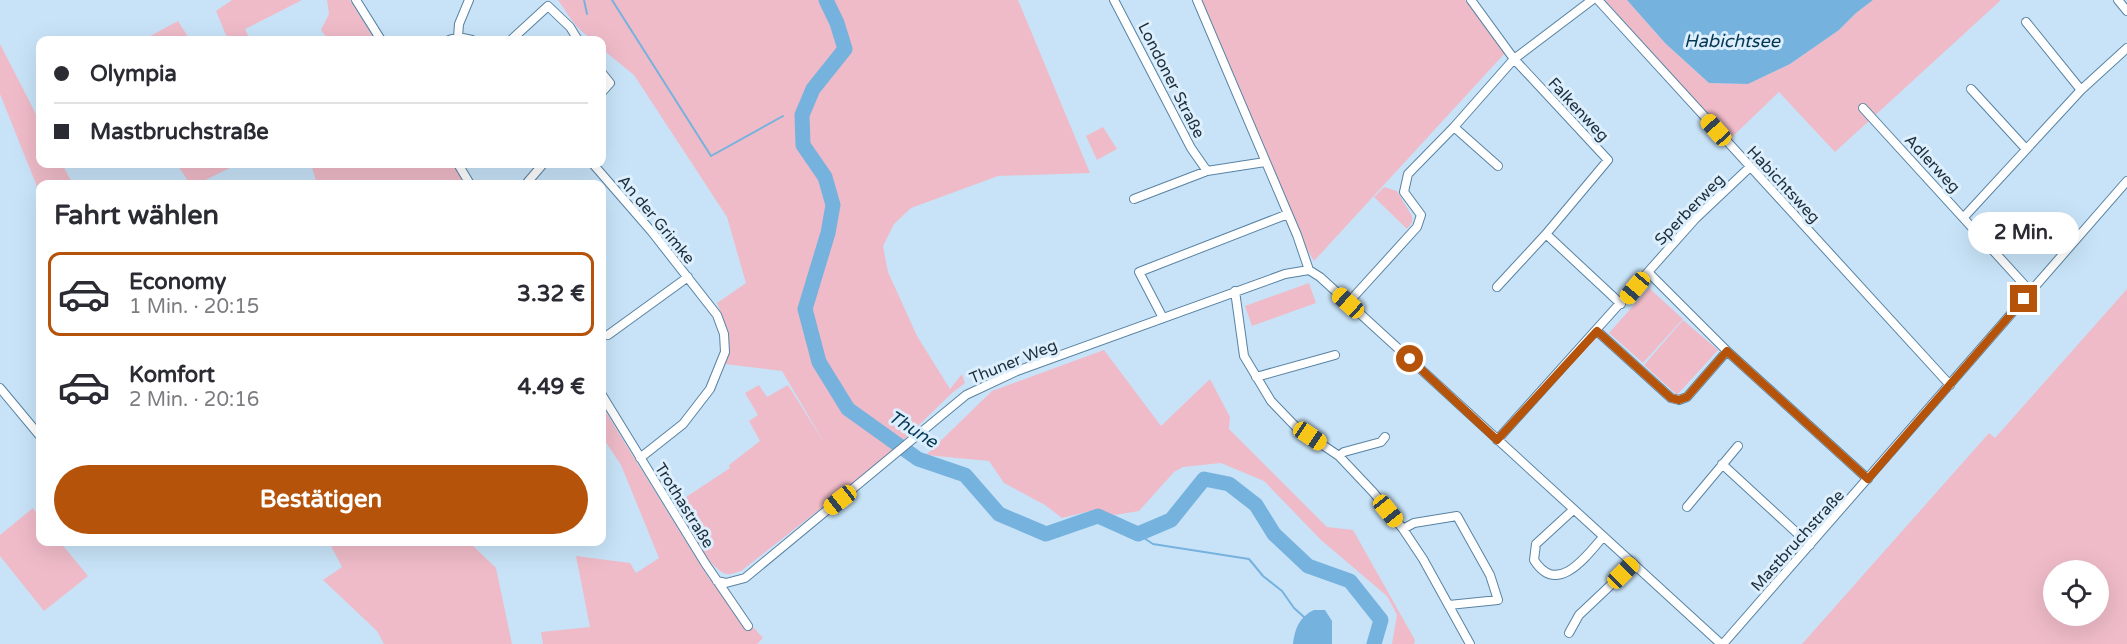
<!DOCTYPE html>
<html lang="de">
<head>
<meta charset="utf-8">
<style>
	body { margin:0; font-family:"Varela Round",sans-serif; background:#f7f7f7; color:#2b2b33; height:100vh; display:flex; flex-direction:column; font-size:22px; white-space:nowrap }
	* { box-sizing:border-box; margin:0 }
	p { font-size:20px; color:#7c7c81 }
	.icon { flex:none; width:33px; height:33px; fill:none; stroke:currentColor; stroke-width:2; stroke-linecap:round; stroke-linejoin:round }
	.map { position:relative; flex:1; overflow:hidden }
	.sheet { position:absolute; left:36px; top:180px; width:570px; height:366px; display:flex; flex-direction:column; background:#fff; border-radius:12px; box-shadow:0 6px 24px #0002 }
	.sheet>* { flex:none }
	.guide { position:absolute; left:36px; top:36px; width:570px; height:132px; border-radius:12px; box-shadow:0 6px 24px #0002; display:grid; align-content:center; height:132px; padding:0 18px; background:#fff }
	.fabs { position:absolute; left:2043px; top:560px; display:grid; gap:12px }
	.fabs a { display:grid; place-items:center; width:66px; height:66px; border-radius:50%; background:#fff; box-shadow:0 6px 24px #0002; font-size:30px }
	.end { position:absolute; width:27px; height:27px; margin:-14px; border:8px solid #b45309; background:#fff; box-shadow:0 0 0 3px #fff }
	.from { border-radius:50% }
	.bubble { position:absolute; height:42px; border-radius:21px; background:#fff; box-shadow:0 6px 24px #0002; font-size:20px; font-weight:800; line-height:42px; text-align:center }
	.car { position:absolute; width:18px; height:36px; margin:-18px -9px; border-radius:8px; box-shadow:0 0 4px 2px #0007; background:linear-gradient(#f5c518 24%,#345 0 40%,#f5c518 0 76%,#345 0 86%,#f5c518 0) }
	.guide b { display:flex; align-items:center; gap:21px; height:57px; font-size:22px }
	.guide b+b { border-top:2px solid #e1e1e2 }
	.guide i { width:15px; height:15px; background:#2b2b33 }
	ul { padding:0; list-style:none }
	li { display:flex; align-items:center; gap:18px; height:84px; margin:0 12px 9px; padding:0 6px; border:3px solid transparent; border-radius:12px }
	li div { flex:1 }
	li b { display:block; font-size:22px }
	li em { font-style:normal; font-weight:800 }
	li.on { border-color:#b45309 }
	li>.icon { width:54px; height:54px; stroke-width:1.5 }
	h2 { padding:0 18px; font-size:27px; line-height:72px }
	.button { display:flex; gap:12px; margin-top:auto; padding:12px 18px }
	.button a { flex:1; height:69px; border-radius:36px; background:#b45309; color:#fff; font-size:24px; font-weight:800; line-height:69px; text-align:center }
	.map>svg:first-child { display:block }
	.green { fill:#efbbc8; fill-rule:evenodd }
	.water { fill:#76b2de }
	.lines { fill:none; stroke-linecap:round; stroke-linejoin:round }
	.stream { stroke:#76b2de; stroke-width:2 }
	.river { stroke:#76b2de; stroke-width:15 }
	.street-casing { stroke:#5883a3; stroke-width:10 }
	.street { stroke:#fff; stroke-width:8 }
	.route { stroke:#b45309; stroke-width:8 }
	.labels { text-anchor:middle; stroke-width:6; stroke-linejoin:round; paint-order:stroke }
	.street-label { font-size:16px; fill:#1c2e3b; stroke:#ddeffd }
	.water-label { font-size:18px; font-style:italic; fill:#043754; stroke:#ddeffd }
</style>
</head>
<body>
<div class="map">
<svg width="2127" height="644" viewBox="0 0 2127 644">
	<rect width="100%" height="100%" fill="#c8e3f8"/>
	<path class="green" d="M 232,0 L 302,0 L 245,29 L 250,40 L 228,40 L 216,11 Z
		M 327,0 L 350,0 L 375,40 L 328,40 L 321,30 L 329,14 Z
		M 558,0 L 1018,0 L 1090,173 L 998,176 L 911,208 L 894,224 L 883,246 L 888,272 L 917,336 L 950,389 L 962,374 L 965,383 L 952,393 L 884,459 L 741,571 C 737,572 731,575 727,574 C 711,573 683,519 674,505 L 730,468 L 729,465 L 760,441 L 749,421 L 758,415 L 745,393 L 759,385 L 767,397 L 788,385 L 825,444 L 782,371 L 725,364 L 729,333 L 717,303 L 746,283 L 727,217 L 634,75 L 602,49 L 602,40 C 581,40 569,15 558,0 Z
		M 1198,0 L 1465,0 L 1505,53 L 1314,261 L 1294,228 Z
		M 1605,0 L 1627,0 L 1665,43 L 1709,83 L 1748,84 L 1790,64 L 1839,30 L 1856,13 L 1873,0 L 2001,0 L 1835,152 L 1779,92 L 1732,137 L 1706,112 Z
		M 178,21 L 190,40 L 143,40 Z
		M 0,44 L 40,122 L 40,164 L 62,164 L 73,184 L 40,184 L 40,194 L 0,94 Z
		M 1103,127 L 1117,149 L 1097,160 L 1086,136 Z
		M 177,164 L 238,164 L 197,184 L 190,184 Z
		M 311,164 L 453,164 L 465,184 L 317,184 Z
		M 1384,187 L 1397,191 L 1412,216 L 1412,222 L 1407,229 L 1374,197 Z
		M 1309,283 L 1316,303 L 1252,326 L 1245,306 Z
		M 1649,288 L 1683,319 L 1643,363 L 1609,333 Z
		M 2127,289 L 2127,644 L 1802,644 L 1989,433 L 1995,438 ZM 2054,570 L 2098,570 L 2098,615 L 2054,615 Z
		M 1683,320 L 1718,350 L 1677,395 L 1644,365 Z
		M 1104,350 L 1161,426 L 1210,379 L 1230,417 L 1229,429 L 1327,527 L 1353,530 L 1415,640 L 1414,644 L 1392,644 L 1397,615 L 1387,596 L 1321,540 L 1264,481 L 1221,463 L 1183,467 L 1174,472 L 1139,511 L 1115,515 L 1094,510 L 1062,518 L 1045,505 L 1004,483 L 989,461 L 926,455 L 992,391 Z
		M 602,406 L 708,577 L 763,638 L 757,644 L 543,644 L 541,632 L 590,627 L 576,556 L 630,563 L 636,573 L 659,558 L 621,465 L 605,441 L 602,442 Z
		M 33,508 L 40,517 L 40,542 L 60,542 L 88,576 L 44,611 L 0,556 L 0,535 Z
		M 329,542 L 469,542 L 496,568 L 512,644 L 384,644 L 377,631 L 323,580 L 342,567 Z"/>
	<path class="water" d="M 1627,0 L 1873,0 L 1856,13 L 1839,30 L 1790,64 L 1748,84 L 1709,83 L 1665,43 Z
		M 1314,610 L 1325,610 L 1332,621 L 1332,644 L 1293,644 C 1295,629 1299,617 1314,610 Z"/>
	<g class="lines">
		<path class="stream" d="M 584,0 L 587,14
			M 612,0 L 711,156 L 783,116
			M 1138,534 L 1153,544 L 1249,559 L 1263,576 L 1282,591 L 1294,608 L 1304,617"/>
		<path class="river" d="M 826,0 L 837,23 L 845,49 L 813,89 L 802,115 L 803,145 L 825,177 L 833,205 L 828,233 L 805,309 L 819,362 L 848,409 L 918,459 L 965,475 L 999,514 L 1046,534 L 1098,516 L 1138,534 L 1171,520 L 1204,479 L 1229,484 L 1256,505 L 1274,534 L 1308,566 L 1350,581 L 1381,620 L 1374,644"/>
		<g class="street-casing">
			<path id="street" d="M 356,0 L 381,40
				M 1114,0 L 1191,148 L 1207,171
				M 1197,0 L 1297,235 L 1309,270
				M 1471,0 L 1514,59 L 1608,160 L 1546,234 L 1621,304
				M 1598,0 L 1950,385
				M 2118,0 L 2127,11
				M 2026,22 L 2081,90
				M 458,37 L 459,24 L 469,0
				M 449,40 L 458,37 L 472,40
				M 511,40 L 548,6 L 570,27 L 578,40
				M 602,73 L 610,83 L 602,92
				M 1971,89 L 2026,149
				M 1863,108 L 2030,291
				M 1454,127 L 1498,166
				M 458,164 L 470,184
				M 593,164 L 652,232 L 717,315 L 724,334 L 725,352 L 710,389 L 683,424 L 640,458
				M 526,184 L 543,164
				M 1134,199 L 1207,171 L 1265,162
				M 1964,217 L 2081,90 L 2127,48
				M 1648,272 L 1696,218 L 1750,167
				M 1497,287 L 1546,234
				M 1235,291 L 1244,356 L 1271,401 L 1296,427 L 1339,456 L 1373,492 L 1403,529 L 1423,559 L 1470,644
				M 1348,303 L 1417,227 L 1421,215 L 1404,192 L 1408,174 L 1454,127 L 1514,59 L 1592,0
				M 1163,318 L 1139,272 L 1288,214
				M 1597,331 L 1671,398 L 1679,400 L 1687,397 L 1727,351
				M 608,335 L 688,277
				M 1256,377 L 1335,355
				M 0,388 L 40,436
				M 602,395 L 705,563 L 748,626
				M 1497,440 L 1648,272 L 1727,351 L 1868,479
				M 1339,456 L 1344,452 L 1381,442 L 1385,437
				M 1722,464 L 1810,545
				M 1687,507 L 1738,446
				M 1573,510 L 1536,544 L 1534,560 C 1557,596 1585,558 1603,537
				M 1403,529 L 1414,523 L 1457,516 L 1490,575 L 1498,600 L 1449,605
				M 717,581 L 726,583 L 745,578 L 966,395 L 1017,371 L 1285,274 L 1309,270 L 1320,277 L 1721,644
				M 1569,633 L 1579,615 L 1633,564
				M 1723,644 L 2127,181"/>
		</g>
		<use href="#street" class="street"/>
	</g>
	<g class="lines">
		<path class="route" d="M 1410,359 L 1497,440 L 1597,331 L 1671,398 L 1679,400 L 1687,397 L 1727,351 L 1868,479 L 2024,299"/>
	</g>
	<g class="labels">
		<g class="street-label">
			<text transform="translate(1172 80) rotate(63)" y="6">Londoner Straße</text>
			<text transform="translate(1579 109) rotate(47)" y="6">Falkenweg</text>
			<text transform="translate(1933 163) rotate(47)" y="6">Adlerweg</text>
			<text transform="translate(1784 184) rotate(47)" y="6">Habichtsweg</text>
			<text transform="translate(1689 209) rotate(-46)" y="6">Sperberweg</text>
			<text transform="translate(657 219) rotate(50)" y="6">An der Grimke</text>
			<text transform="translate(1013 361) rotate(-22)" y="6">Thuner Weg</text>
			<text transform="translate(685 505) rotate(58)" y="6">Trothastraße</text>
			<text transform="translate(1797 540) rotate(-48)" y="6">Mastbruchstraße</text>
		</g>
		<g class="water-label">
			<text x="1732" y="47">Habichtsee</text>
			<text transform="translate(913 429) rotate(32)" y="6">Thune</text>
		</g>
	</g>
</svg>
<div class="fabs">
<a><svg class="icon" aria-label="locate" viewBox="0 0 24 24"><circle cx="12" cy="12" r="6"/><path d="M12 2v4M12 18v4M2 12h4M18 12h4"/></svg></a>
</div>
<i class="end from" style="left:1410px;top:359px"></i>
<i class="end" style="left:2024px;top:299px"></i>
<div class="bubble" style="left:1968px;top:212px;width:111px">2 Min.</div>
<i class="car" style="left:1716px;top:130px;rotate:318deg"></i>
<i class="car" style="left:1635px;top:288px;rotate:220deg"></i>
<i class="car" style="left:1348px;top:303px;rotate:312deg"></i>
<i class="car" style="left:1310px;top:436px;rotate:124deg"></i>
<i class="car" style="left:840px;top:500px;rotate:232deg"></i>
<i class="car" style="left:1388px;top:511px;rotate:141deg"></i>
<i class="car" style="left:1623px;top:573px;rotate:45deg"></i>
<div class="guide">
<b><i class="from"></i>Olympia</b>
<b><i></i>Mastbruchstraße</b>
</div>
<section class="sheet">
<h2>Fahrt wählen</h2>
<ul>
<li class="on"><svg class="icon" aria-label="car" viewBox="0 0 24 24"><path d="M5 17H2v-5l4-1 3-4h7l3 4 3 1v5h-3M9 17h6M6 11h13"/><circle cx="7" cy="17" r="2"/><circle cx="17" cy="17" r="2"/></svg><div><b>Economy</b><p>1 Min. · 20:15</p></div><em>3.32 €</em></li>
<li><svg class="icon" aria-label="car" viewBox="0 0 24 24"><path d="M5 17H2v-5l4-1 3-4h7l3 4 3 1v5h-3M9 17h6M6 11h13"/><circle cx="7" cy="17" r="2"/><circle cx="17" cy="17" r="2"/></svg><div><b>Komfort</b><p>2 Min. · 20:16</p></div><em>4.49 €</em></li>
</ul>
<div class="button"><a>Bestätigen</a></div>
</section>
</div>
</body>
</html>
